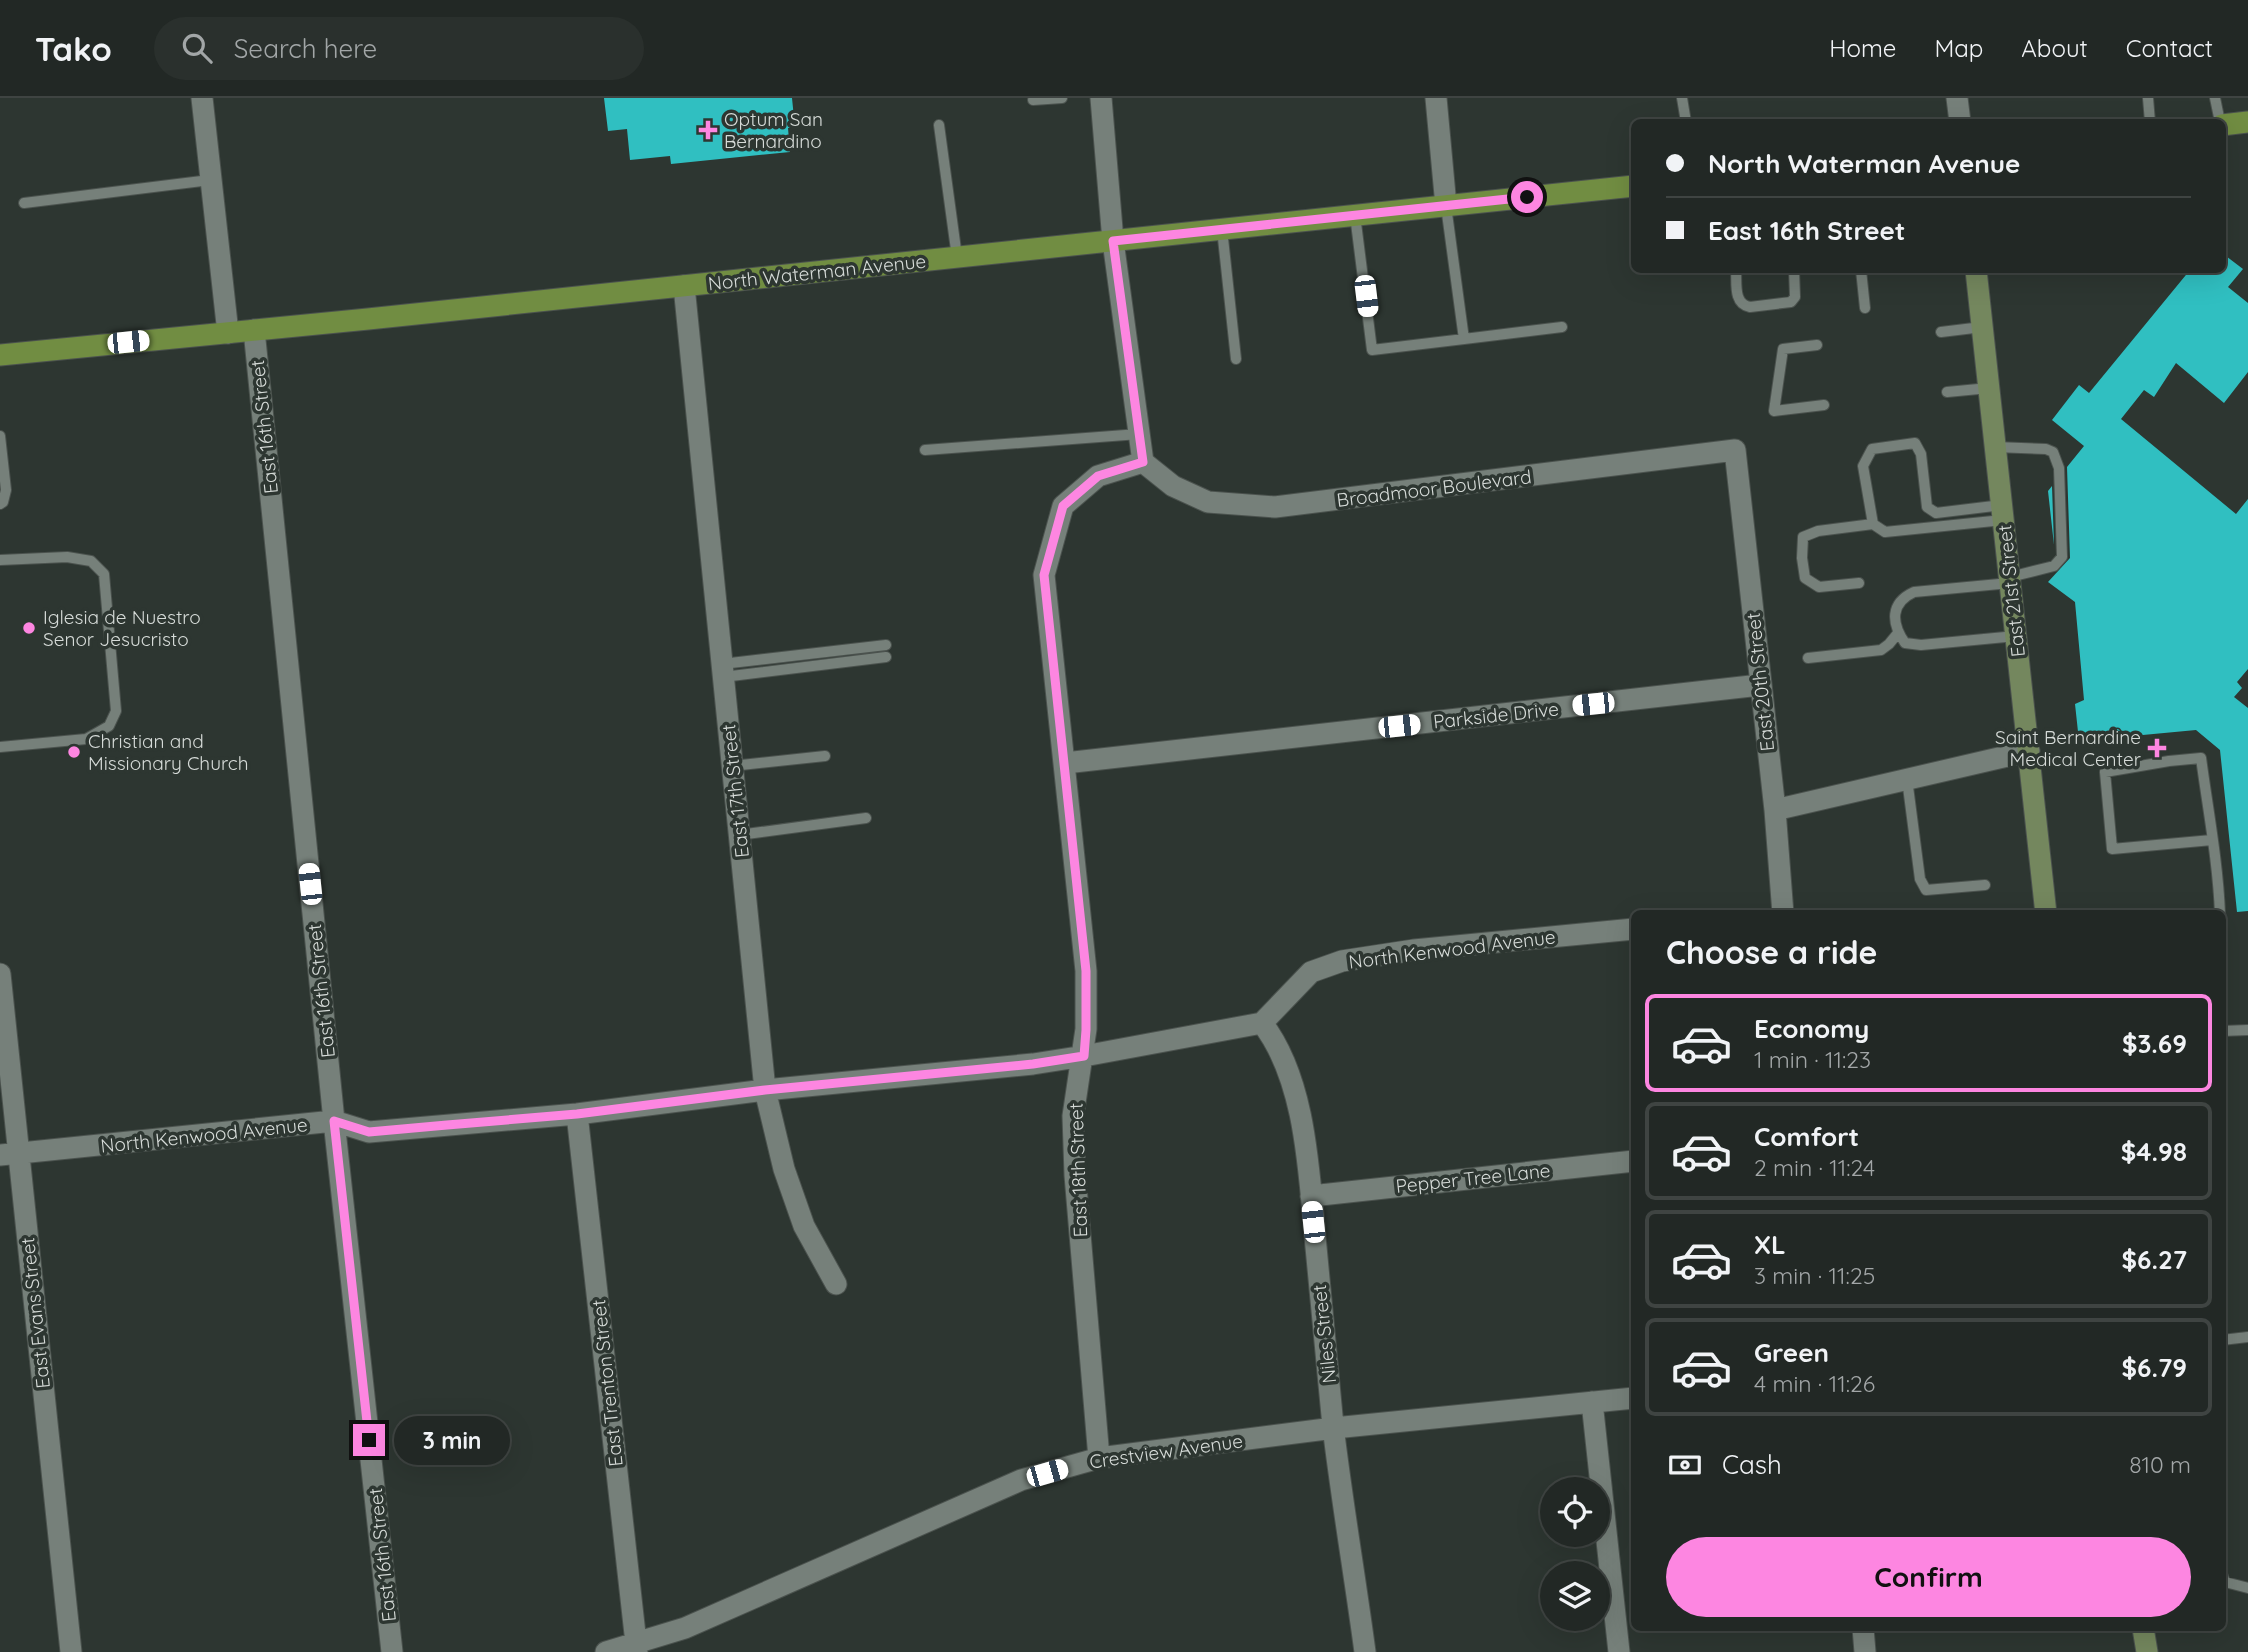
<!DOCTYPE html>
<html lang="en">
<head>
<meta charset="utf-8">
<style>
	body { margin:0; font-family:Quicksand,sans-serif; background:#2a302d; color:#f1f3f6; height:100vh; display:flex; flex-direction:column; font-size:26px; white-space:nowrap }
	* { box-sizing:border-box; margin:0 }
	p { font-size:23px; color:#a2a6a7 }
	.icon { flex:none; width:38px; height:38px; fill:none; stroke:currentColor; stroke-width:2; stroke-linecap:round; stroke-linejoin:round }
	.map { position:relative; flex:1; overflow:hidden }
	.side { position:absolute; left:1631px; top:812px; width:595px; height:721px; display:flex; flex-direction:column; background:#222825; border-radius:10px; box-shadow:0 7px 28px #0002,0 0 0 2px #3f4442 }
	.side>* { flex:none }
	.guide { position:absolute; left:1631px; top:21px; width:595px; height:154px; border-radius:10px; box-shadow:0 7px 28px #0002,0 0 0 2px #3f4442; display:grid; align-content:center; height:154px; padding:0 35px; background:#222825 }
	.fabs { position:absolute; left:1540px; top:1379px; display:grid; gap:14px }
	.fabs a { display:grid; place-items:center; width:70px; height:70px; border-radius:50%; background:#222825; box-shadow:0 7px 28px #0002,0 0 0 2px #3f4442; font-size:35px }
	.end { position:absolute; width:32px; height:32px; margin:-16px; border:9px solid #fd86e1; background:#111; box-shadow:0 0 0 4px #111 }
	.from { border-radius:50% }
	.bubble { position:absolute; height:49px; border-radius:24px; background:#222825; box-shadow:0 7px 28px #0002,0 0 0 2px #3f4442; font-size:23px; font-weight:700; line-height:49px; text-align:center }
	.car { position:absolute; width:21px; height:42px; margin:-21px -10px; border-radius:9px; box-shadow:0 0 5px 2px #0007; background:linear-gradient(#fff 24%,#345 0 40%,#fff 0 76%,#345 0 86%,#fff 0) }
	.guide b { display:flex; align-items:center; gap:24px; height:66px; font-size:26px }
	.guide b+b { border-top:2px solid #3f4442 }
	.guide i { width:18px; height:18px; background:#f1f3f6 }
	ul { padding:0; list-style:none }
	li { display:flex; align-items:center; gap:21px; height:98px; margin:0 14px 10px; padding:0 21px; border:4px solid #3f4442; border-radius:10px }
	li div { flex:1 }
	li b { display:block; font-size:26px }
	li em { font-style:normal; font-weight:700 }
	li.current { border-color:#fd86e1 }
	li>.icon { width:63px; height:63px; stroke-width:1.5 }
	h2 { padding:0 35px; font-size:32px; line-height:84px }
	.pay { display:flex; align-items:center; gap:18px; height:77px; padding:0 35px; font-size:26px }
	.pay p { margin-inline-start:auto }
	.primary-button { display:flex; gap:14px; margin-top:auto; padding:14px 35px }
	.primary-button a { flex:1; height:80px; border-radius:42px; background:#fd86e1; color:#111; font-size:28px; font-weight:700; line-height:80px; text-align:center }
	header { display:flex; align-items:center; gap:42px; box-sizing:border-box; height:98px; padding:0 35px; background:#222825; border-bottom:2px solid #3f4442 }
	header strong { font-size:33px }
	nav { display:flex; gap:38px; margin-inline-start:auto; font-size:24px }
	.search { width:490px; height:63px; background:#2a302d; display:flex; align-items:center; gap:18px; box-sizing:border-box; padding:0 24px; border-radius:38px; color:#a2a6a7; font-size:26px }
	.map>svg:first-child { display:block }
	.building { fill:#30bfc1 }
	.lines { fill:none; stroke-linecap:round; stroke-linejoin:round }
	.lane-casing { stroke:#4b524e; stroke-width:12 }
	.street-casing { stroke:#4b524e; stroke-width:23 }
	.secondary-casing { stroke:#4b524e; stroke-width:23 }
	.primary-casing { stroke:#4b524e; stroke-width:23 }
	.lane { stroke:#76807a; stroke-width:10 }
	.street { stroke:#76807a; stroke-width:21 }
	.secondary { stroke:#74875e; stroke-width:21 }
	.primary { stroke:#718d42; stroke-width:21 }
	.route { stroke:#fd86e1; stroke-width:9 }
	.poi-dot { fill:#fd86e1; stroke:#2d3631; stroke-width:2.5 }
	.labels { text-anchor:middle; stroke-width:7; stroke-linejoin:round; paint-order:stroke }
	.poi-label { font-size:19px; fill:#d6dbd8; stroke:#2d3631; text-anchor:start }
	.street-label { font-size:19px; fill:#d6dbd8; stroke:#2d3631 }
</style>
</head>
<body>
<header>
<strong>Tako</strong>
<div class="search"><svg class="icon" aria-label="search" viewBox="0 0 24 24"><circle cx="10" cy="10" r="6"/><path d="M15 15l6 6"/></svg>Search here</div>
<nav><a>Home</a><a>Map</a><a>About</a><a>Contact</a></nav>
</header>
<div class="map">
<svg width="2248" height="1554" viewBox="0 0 2248 1554">
	<rect width="100%" height="100%" fill="#2d3631"/>
	<path class="building" d="M 604,0 L 792,0 L 795,30 L 788,30 L 790,54 L 671,66 L 670,58 L 630,62 L 627,31 L 608,33 Z
		M 2222,155 L 2243,171 L 2228,189 L 2248,205 L 2248,274 L 2224,305 L 2176,265 L 2154,299 L 2144,292 L 2121,321 L 2236,416 L 2248,401 L 2248,571 L 2237,584 L 2242,590 L 2234,599 L 2248,610 L 2248,813 L 2237,814 L 2220,652 L 2196,632 L 2079,643 L 2075,606 L 2084,602 L 2075,504 L 2048,484 L 2070,460 L 2067,369 L 2084,348 L 2052,322 L 2079,287 L 2089,295 L 2190,172 L 2222,172 Z
		M 2052,388 L 2054,447 L 2048,393 Z"/>
	<g class="lines">
		<g class="lane-casing">
			<path id="lane" d="M 1682,0 L 1686,24
				M 2148,0 L 2150,24
				M 2215,0 L 2220,24
				M 1033,2 L 1062,0
				M 939,27 L 957,159
				M 24,105 L 210,82
				M 1446,108 L 1464,241 L 1562,229
				M 1355,117 L 1372,252 L 1464,241
				M 1222,131 L 1236,261
				M 1736,172 C 1737,185 1733,206 1750,209 L 1791,204 L 1795,199 L 1794,172
				M 1861,172 L 1865,210
				M 1941,234 L 1982,229
				M 1817,247 L 1783,251 L 1774,313 L 1824,307
				M 1947,294 L 1989,290
				M 0,338 L 6,392 L 3,404 L 0,406
				M 1995,349 L 2046,351 L 2053,354 L 2059,370 L 2062,459 L 2054,468 L 2010,479
				M 925,352 L 1139,336
				M 2002,407 L 1936,415 L 1927,409 L 1921,356 L 1915,345 L 1872,351 L 1863,368 L 1873,426 L 1885,434 L 2003,422
				M 0,462 L 67,459 L 91,463 L 104,476 L 116,613 L 109,628 L 86,641 L 0,649
				M 1859,485 L 1819,489 L 1805,480 L 1802,460 L 1803,439 L 1818,433 L 1873,426
				M 2010,485 L 1914,494 C 1890,505 1891,525 1905,545 L 1921,547 L 2016,538
				M 1808,560 L 1881,552 L 1889,546 L 1898,535
				M 722,566 L 886,547
				M 723,579 L 886,559
				M 732,668 L 825,658
				M 1907,681 L 1920,781 L 1926,792 L 1985,787
				M 739,737 L 866,720
				M 2212,742 L 2112,751 L 2105,674 L 2169,663 L 2201,660 C 2208,712 2218,764 2220,816
				M 2222,858 L 2222,873
				M 2222,933 L 2248,932
				M 2222,1242 L 2248,1239
				M 2222,1476 L 2225,1484 L 2248,1490"/>
		</g>
		<g class="street-casing">
			<path id="street" d="M 202,0 L 228,235
				M 1436,0 L 1446,108
				M 1957,0 L 1960,24
				M 684,188 L 765,992 L 784,1071 L 804,1128 L 836,1186
				M 254,232 L 334,1023 L 392,1554
				M 1143,364 L 1173,388 L 1208,404 L 1275,409 L 1735,352 L 1775,712 L 1783,816
				M 1065,665 L 1760,587
				M 1775,712 L 2029,653
				M 0,876 L 71,1554
				M 1262,925 C 1307,983 1309,1078 1316,1149 C 1322,1208 1327,1268 1333,1328 C 1342,1404 1355,1479 1365,1554
				M 577,1016 L 637,1554
				M 0,1057 L 334,1023 L 369,1034 L 577,1016 L 765,992 L 1033,966 L 1084,958 L 1262,925 L 1311,874 L 1342,863 L 1414,852 L 1634,831
				M 1311,1098 L 1634,1063
				M 1592,1304 L 1619,1554
				M 1099,1360 L 1075,1077 L 1073,1018 L 1086,931 L 1086,873 L 1044,477 L 1063,408 L 1098,378 L 1143,364 L 1113,143 L 1101,0
				M 1863,1530 L 1865,1554
				M 606,1554 L 685,1530 L 1021,1382 L 1099,1360 L 1334,1330 L 1634,1300"/>
		</g>
		<g class="secondary-casing">
			<path id="secondary" d="M 1976,172 L 2046,816
				M 2143,1530 L 2147,1554"/>
		</g>
		<g class="primary-casing">
			<path id="primary" d="M 2222,27 L 2248,24
				M 0,257 L 368,221 L 1634,88"/>
		</g>
		<use href="#lane" class="lane"/>
		<use href="#street" class="street"/>
		<use href="#secondary" class="secondary"/>
		<use href="#primary" class="primary"/>
	</g>
	<g class="lines">
		<path class="route" d="M 369,1342 L 334,1023 L 369,1034 L 447,1027 L 577,1016 L 765,992 L 1033,966 L 1084,958 L 1086,932 L 1086,873 L 1044,477 L 1063,408 L 1098,378 L 1143,364 L 1113,143 L 1527,99"/>
	</g>
	<g class="poi-dot">
		<path d="M704.5 21.5h7v7h7v7h-7v7h-7v-7h-7v-7h7z"/>
		<circle cx="29" cy="530" r="7"/>
		<path d="M2153.5 639.5h7v7h7v7h-7v7h-7v-7h-7v-7h7z"/>
		<circle cx="74" cy="654" r="7"/>
	</g>
	<g class="labels">
		<g class="poi-label">
			<text x="724" y="28">Optum San<tspan x="724" dy="22">Bernardino</tspan></text>
			<text x="43" y="526">Iglesia de Nuestro<tspan x="43" dy="22">Senor Jesucristo</tspan></text>
			<text x="2141" y="646" text-anchor="end">Saint Bernardine<tspan x="2141" dy="22">Medical Center</tspan></text>
			<text x="88" y="650">Christian and<tspan x="88" dy="22">Missionary Church</tspan></text>
		</g>
		<g class="street-label">
			<text transform="translate(817 174) rotate(-6)" y="7">North Waterman Avenue</text>
			<text transform="translate(264 329) rotate(-96)" y="7">East 16th Street</text>
			<text transform="translate(1434 390) rotate(-7)" y="7">Broadmoor Boulevard</text>
			<text transform="translate(2011 493) rotate(-96)" y="7">East 21st Street</text>
			<text transform="translate(1760 584) rotate(-96)" y="7">East 20th Street</text>
			<text transform="translate(1496 617) rotate(-6)" y="7">Parkside Drive</text>
			<text transform="translate(735 693) rotate(-96)" y="7">East 17th Street</text>
			<text transform="translate(1452 851) rotate(-7)" y="7">North Kenwood Avenue</text>
			<text transform="translate(321 893) rotate(-96)" y="7">East 16th Street</text>
			<text transform="translate(204 1037) rotate(-6)" y="7">North Kenwood Avenue</text>
			<text transform="translate(1078 1072) rotate(-92)" y="7">East 18th Street</text>
			<text transform="translate(1473 1080) rotate(-6)" y="7">Pepper Tree Lane</text>
			<text transform="translate(35 1215) rotate(-96)" y="7">East Evans Street</text>
			<text transform="translate(1324 1236) rotate(-96)" y="7">Niles Street</text>
			<text transform="translate(607 1285) rotate(-96)" y="7">East Trenton Street</text>
			<text transform="translate(1166 1353) rotate(-8)" y="7">Crestview Avenue</text>
			<text transform="translate(382 1457) rotate(-96)" y="7">East 16th Street</text>
		</g>
	</g>
</svg>
<div class="fabs">
<a><svg class="icon" aria-label="locate" viewBox="0 0 24 24"><circle cx="12" cy="12" r="6"/><path d="M12 2v4M12 18v4M2 12h4M18 12h4"/></svg></a>
<a><svg class="icon" aria-label="layers" viewBox="0 0 24 24"><path d="M12 4l9 5-9 5-9-5zM3 14l9 5 9-5"/></svg></a>
</div>
<i class="end from" style="left:1527px;top:99px"></i>
<i class="end" style="left:369px;top:1342px"></i>
<div class="bubble" style="left:394px;top:1318px;width:116px">3 min</div>
<i class="car" style="left:1366px;top:198px;rotate:173deg"></i>
<i class="car" style="left:128px;top:244px;rotate:84deg"></i>
<i class="car" style="left:1593px;top:606px;rotate:264deg"></i>
<i class="car" style="left:1399px;top:628px;rotate:84deg"></i>
<i class="car" style="left:310px;top:786px;rotate:354deg"></i>
<i class="car" style="left:1313px;top:1124px;rotate:354deg"></i>
<i class="car" style="left:1047px;top:1375px;rotate:74deg"></i>
<div class="guide">
<b><i class="from"></i>North Waterman Avenue</b>
<b><i></i>East 16th Street</b>
</div>
<section class="side">
<h2>Choose a ride</h2>
<ul>
<li class="current"><svg class="icon" aria-label="car" viewBox="0 0 24 24"><path d="M5 17H2v-5l4-1 3-4h7l3 4 3 1v5h-3M9 17h6M6 11h13"/><circle cx="7" cy="17" r="2"/><circle cx="17" cy="17" r="2"/></svg><div><b>Economy</b><p>1 min · 11:23</p></div><em>$3.69</em></li>
<li><svg class="icon" aria-label="car" viewBox="0 0 24 24"><path d="M5 17H2v-5l4-1 3-4h7l3 4 3 1v5h-3M9 17h6M6 11h13"/><circle cx="7" cy="17" r="2"/><circle cx="17" cy="17" r="2"/></svg><div><b>Comfort</b><p>2 min · 11:24</p></div><em>$4.98</em></li>
<li><svg class="icon" aria-label="car" viewBox="0 0 24 24"><path d="M5 17H2v-5l4-1 3-4h7l3 4 3 1v5h-3M9 17h6M6 11h13"/><circle cx="7" cy="17" r="2"/><circle cx="17" cy="17" r="2"/></svg><div><b>XL</b><p>3 min · 11:25</p></div><em>$6.27</em></li>
<li><svg class="icon" aria-label="car" viewBox="0 0 24 24"><path d="M5 17H2v-5l4-1 3-4h7l3 4 3 1v5h-3M9 17h6M6 11h13"/><circle cx="7" cy="17" r="2"/><circle cx="17" cy="17" r="2"/></svg><div><b>Green</b><p>4 min · 11:26</p></div><em>$6.79</em></li>
</ul>
<div class="pay"><svg class="icon" aria-label="cash" viewBox="0 0 24 24"><path d="M3 7h18v10H3z"/><circle cx="12" cy="12" r="2"/></svg>Cash<p>810 m</p></div>
<div class="primary-button"><a>Confirm</a></div>
</section>
</div>
</body>
</html>
